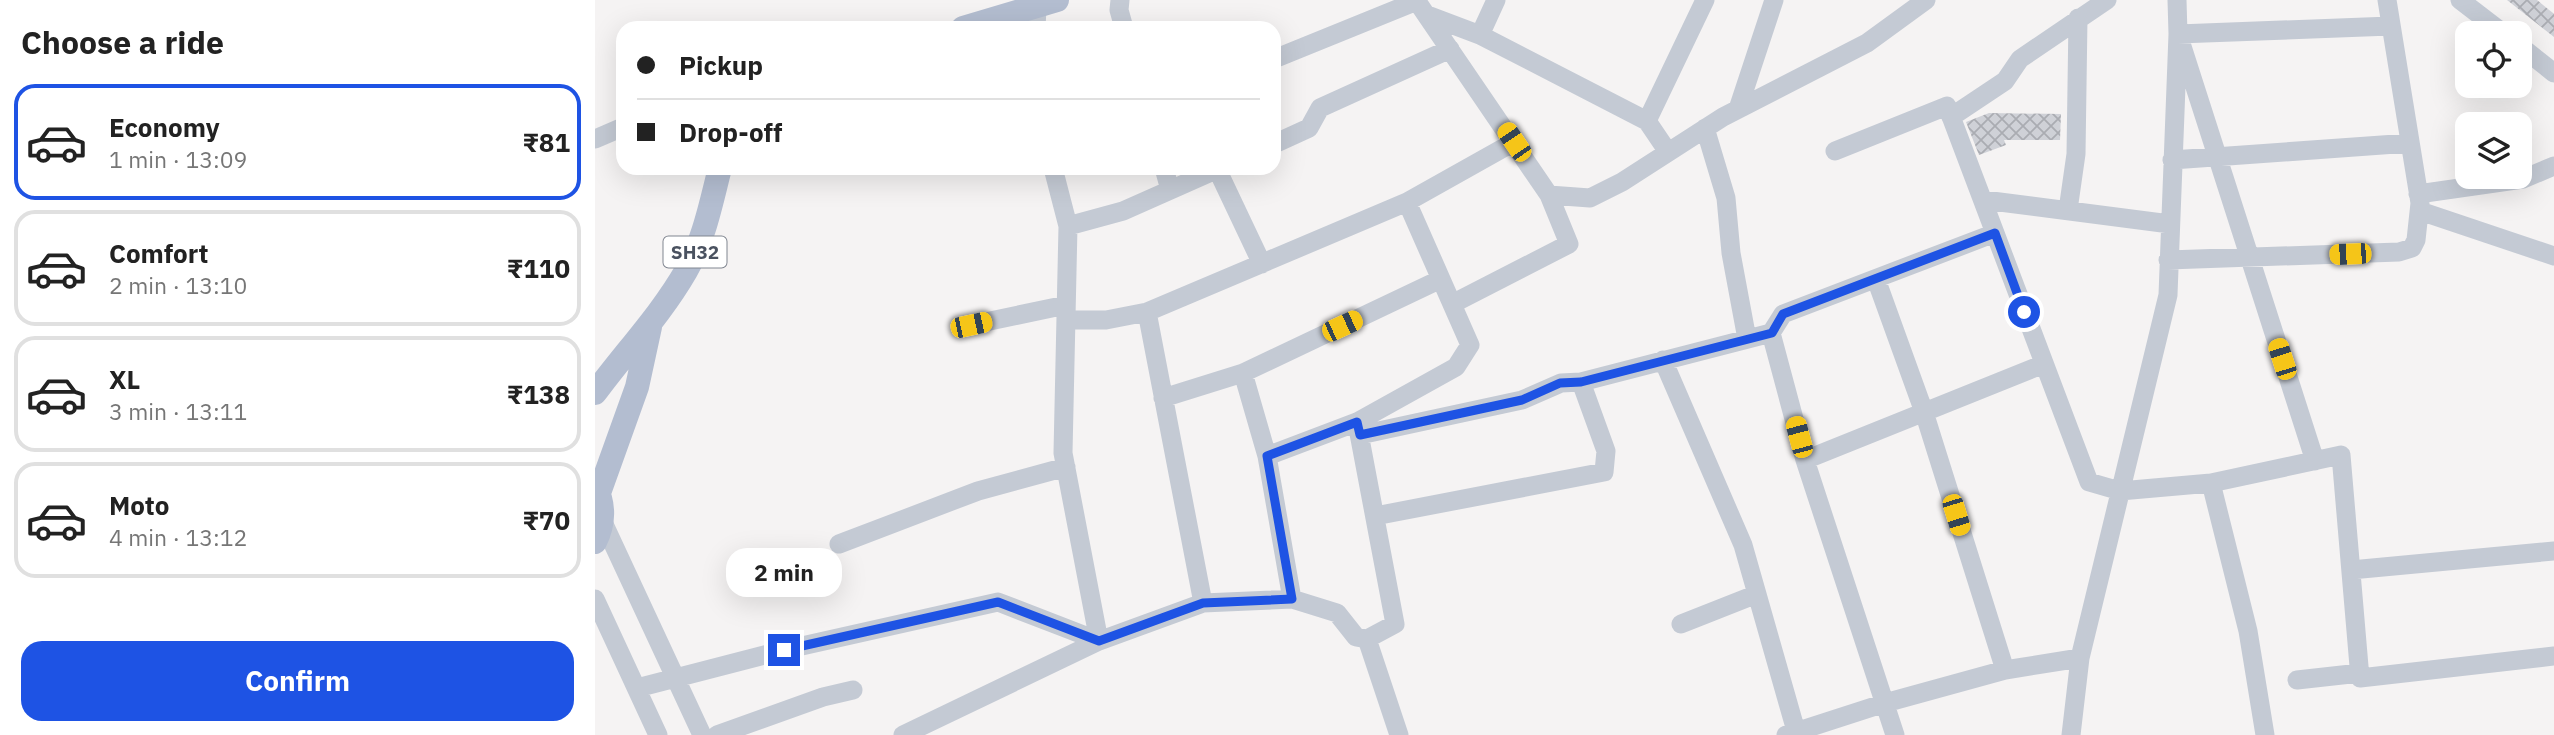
<!DOCTYPE html>
<html lang="en">
<head>
<meta charset="utf-8">
<style>
	body { margin:0; font-family:"IBM Plex Sans",sans-serif; background:#f6f6f6; color:#222; height:100vh; display:flex; flex-direction:column; font-size:26px; white-space:nowrap }
	* { box-sizing:border-box; margin:0 }
	p { font-size:23px; color:#767676 }
	.icon { flex:none; width:38px; height:38px; fill:none; stroke:currentColor; stroke-width:2; stroke-linecap:round; stroke-linejoin:round }
	.map { position:relative; flex:1; overflow:hidden }
	.panel { display:flex; flex-direction:column; background:#fff; width:595px }
	.panel>* { flex:none }
	.top-card { position:absolute; left:21px; top:21px; width:665px; height:154px; border-radius:21px; box-shadow:0 7px 28px #0002; display:grid; align-content:center; height:154px; padding:0 21px; background:#fff }
	.fabs { position:absolute; left:1860px; top:21px; display:grid; gap:14px }
	.fabs a { display:grid; place-items:center; width:77px; height:77px; border-radius:14px; background:#fff; box-shadow:0 7px 28px #0002; font-size:35px }
	.end { position:absolute; width:32px; height:32px; margin:-16px; border:9px solid #1e53e4; background:#fff; box-shadow:0 0 0 4px #fff }
	.from { border-radius:50% }
	.bubble { position:absolute; height:49px; border-radius:21px; background:#fff; box-shadow:0 7px 28px #0002; font-size:23px; font-weight:700; line-height:49px; text-align:center }
	.car { position:absolute; width:21px; height:42px; margin:-21px -10px; border-radius:9px; box-shadow:0 0 5px 2px #0007; background:linear-gradient(#f5c518 24%,#345 0 40%,#f5c518 0 76%,#345 0 86%,#f5c518 0) }
	.top-card b { display:flex; align-items:center; gap:24px; height:66px; font-size:26px }
	.top-card b+b { border-top:2px solid #e0e0e0 }
	.top-card i { width:18px; height:18px; background:#222 }
	ul { padding:0; list-style:none }
	li { display:flex; align-items:center; gap:21px; height:116px; margin:0 14px 10px; padding:0 7px; border:4px solid #e0e0e0; border-radius:21px }
	li div { flex:1 }
	li b { display:block; font-size:26px }
	li em { font-style:normal; font-weight:700 }
	li.selected { border-color:#1e53e4 }
	li>.icon { width:63px; height:63px; stroke-width:1.5 }
	h2 { padding:0 21px; font-size:32px; line-height:84px }
	.primary-button { display:flex; gap:14px; margin-top:auto; padding:14px 21px }
	.primary-button a { flex:1; height:80px; border-radius:21px; background:#1e53e4; color:#fff; font-size:28px; font-weight:700; line-height:80px; text-align:center }
	main { display:flex; flex:1; min-height:0 }
	.map>svg:first-child { display:block }
	.building { fill:url(#building-cross-hatch) }
	.lines { fill:none; stroke-linecap:round; stroke-linejoin:round }
	.minor { stroke:#c4cad4; stroke-width:19 }
	.major { stroke:#b3bdd0; stroke-width:24 }
	.route { stroke:#1e53e4; stroke-width:9 }
	.labels { text-anchor:middle; stroke-width:5; stroke-linejoin:round; paint-order:stroke }
	.shield { fill:#fff; stroke:#808690; stroke-width:2 }
	.shield-label { font-size:19px; font-weight:bold; fill:#4a5260 }
</style>
</head>
<body>
<main>
<section class="panel">
<h2>Choose a ride</h2>
<ul>
<li class="selected"><svg class="icon" aria-label="car" viewBox="0 0 24 24"><path d="M5 17H2v-5l4-1 3-4h7l3 4 3 1v5h-3M9 17h6M6 11h13"/><circle cx="7" cy="17" r="2"/><circle cx="17" cy="17" r="2"/></svg><div><b>Economy</b><p>1 min · 13:09</p></div><em>₹81</em></li>
<li><svg class="icon" aria-label="car" viewBox="0 0 24 24"><path d="M5 17H2v-5l4-1 3-4h7l3 4 3 1v5h-3M9 17h6M6 11h13"/><circle cx="7" cy="17" r="2"/><circle cx="17" cy="17" r="2"/></svg><div><b>Comfort</b><p>2 min · 13:10</p></div><em>₹110</em></li>
<li><svg class="icon" aria-label="car" viewBox="0 0 24 24"><path d="M5 17H2v-5l4-1 3-4h7l3 4 3 1v5h-3M9 17h6M6 11h13"/><circle cx="7" cy="17" r="2"/><circle cx="17" cy="17" r="2"/></svg><div><b>XL</b><p>3 min · 13:11</p></div><em>₹138</em></li>
<li><svg class="icon" aria-label="car" viewBox="0 0 24 24"><path d="M5 17H2v-5l4-1 3-4h7l3 4 3 1v5h-3M9 17h6M6 11h13"/><circle cx="7" cy="17" r="2"/><circle cx="17" cy="17" r="2"/></svg><div><b>Moto</b><p>4 min · 13:12</p></div><em>₹70</em></li>
</ul>
<div class="primary-button"><a>Confirm</a></div>
</section>
<div class="map">
<svg width="1959" height="735" viewBox="0 0 1959 735">
	<defs>
		<pattern id="building-cross-hatch" width="8" height="8" patternUnits="userSpaceOnUse" patternTransform="scale(1.75)"><rect width="8" height="8" fill="#cfd1d7"/><path d="M0 0l8 8M0 8l8-8" fill="none" stroke="#aaacb2"/></pattern>
	</defs>
	<rect width="100%" height="100%" fill="#f5f3f3"/>
	<path class="building" d="M 1912,0 L 1942,0 L 1959,14 L 1959,37 Z
		M 1394,113 L 1466,114 L 1465,140 L 1409,140 L 1411,145 L 1384,155 L 1371,122 Z"/>
	<g class="lines">
		<path class="minor" d="M 525,0 L 524,10 L 529,28
			M 821,0 L 954,195 L 974,244 L 857,304
			M 1865,0 L 1908,33
			M 832,15 L 885,35 L 1052,121 L 1073,152
			M 441,28 L 442,8
			M 885,35 L 901,0
			M 1925,46 L 1959,73
			M 679,59 L 822,1
			M 1143,109 L 1179,0
			M 1356,117 L 1410,81 L 1425,59 L 1512,0
			M 1052,121 L 1110,0
			M 1110,128 L 1131,198 L 1136,253 L 1152,339
			M 0,139 L 28,127
			M 679,144 L 714,128 L 725,108 L 855,49
			M 1240,151 L 1352,106 L 1494,482 L 1525,491 L 1616,483
			M 1577,160 L 1815,143
			M 458,168 L 473,226 L 468,453 L 504,641
			M 569,168 L 575,190
			M 622,169 L 667,264
			M 1823,194 L 1928,179 L 1959,166
			M 954,195 L 995,198 L 1027,182 L 1128,117 L 1272,43 L 1331,0
			M 1389,200 L 1575,224
			M 1473,210 L 1481,154 L 1483,18
			M 1825,211 L 1959,256
			M 473,226 L 528,211 L 625,168
			M 1573,260 L 1804,252 L 1817,248 L 1821,240 L 1825,203 L 1792,0
			M 1281,279 L 1329,412 L 1410,670
			M 552,312 L 608,603
			M 471,320 L 511,320 L 552,312 L 812,202 L 919,142
			M 376,325 L 471,305
			M 1176,333 L 1210,460 L 1300,735
			M 1068,360 L 1148,545 L 1201,731
			M 648,373 L 672,456 L 697,599
			M 568,398 L 648,373 L 846,279
			M 762,423 L 800,624 L 772,639 L 804,735
			M 765,435 L 927,400 L 966,383 L 986,382 L 1176,333 L 1188,314 L 1400,233
			M 672,456 L 762,422 L 861,367 L 875,345 L 812,202
			M 1210,460 L 1449,364
			M 1720,461 L 1583,34 L 1796,26
			M 780,516 L 1009,472 L 1011,451 L 986,382
			M 7,520 L 107,735
			M 244,544 L 383,491 L 471,467
			M 1756,570 L 1959,551
			M 0,599 L 63,735
			M 1086,624 L 1162,594
			M 1702,680 L 1765,673
			M 42,688 L 189,650 L 403,602 L 504,641
			M 122,735 L 228,697 L 258,690
			M 308,735 L 504,641 L 608,603 L 697,599 L 742,613 L 761,637 L 772,639
			M 1191,735 L 1290,703 L 1410,670 L 1485,658
			M 1476,735 L 1485,658 L 1573,295 L 1583,34 L 1582,0
			M 1670,735 L 1653,631 L 1616,483 L 1746,455 L 1765,678 L 1959,656"/>
		<path class="major" d="M 368,28 L 462,0
			M 0,393 C 30,352 65,316 91,271 C 109,240 116,203 125,168
			M 0,486 C 10,504 9,524 0,542
			M 4,493 L 42,387 L 55,327"/>
	</g>
	<g class="lines">
		<path class="route" d="M 189,650 L 403,602 L 504,641 L 608,603 L 697,599 L 672,456 L 762,422 L 765,435 L 927,400 L 965,383 L 986,382 L 1177,333 L 1188,314 L 1400,233 L 1429,312"/>
	</g>
	<g class="labels">
		<rect class="shield" x="68.5" y="236.5" width="63" height="31" rx="5"/>
		<g class="shield-label">
			<text x="100" y="259">SH32</text>
		</g>
	</g>
</svg>
<div class="fabs">
<a><svg class="icon" aria-label="locate" viewBox="0 0 24 24"><circle cx="12" cy="12" r="6"/><path d="M12 2v4M12 18v4M2 12h4M18 12h4"/></svg></a>
<a><svg class="icon" aria-label="layers" viewBox="0 0 24 24"><path d="M12 4l9 5-9 5-9-5zM3 14l9 5 9-5"/></svg></a>
</div>
<i class="end from" style="left:1429px;top:312px"></i>
<i class="end" style="left:189px;top:650px"></i>
<div class="bubble" style="left:131px;top:548px;width:116px">2 min</div>
<i class="car" style="left:919px;top:142px;rotate:326deg"></i>
<i class="car" style="left:1755px;top:254px;rotate:268deg"></i>
<i class="car" style="left:376px;top:325px;rotate:78deg"></i>
<i class="car" style="left:747px;top:326px;rotate:65deg"></i>
<i class="car" style="left:1687px;top:359px;rotate:342deg"></i>
<i class="car" style="left:1204px;top:437px;rotate:345deg"></i>
<i class="car" style="left:1361px;top:515px;rotate:163deg"></i>
<div class="top-card">
<b><i class="from"></i>Pickup</b>
<b><i></i>Drop-off</b>
</div>
</div>
</main>
</body>
</html>
